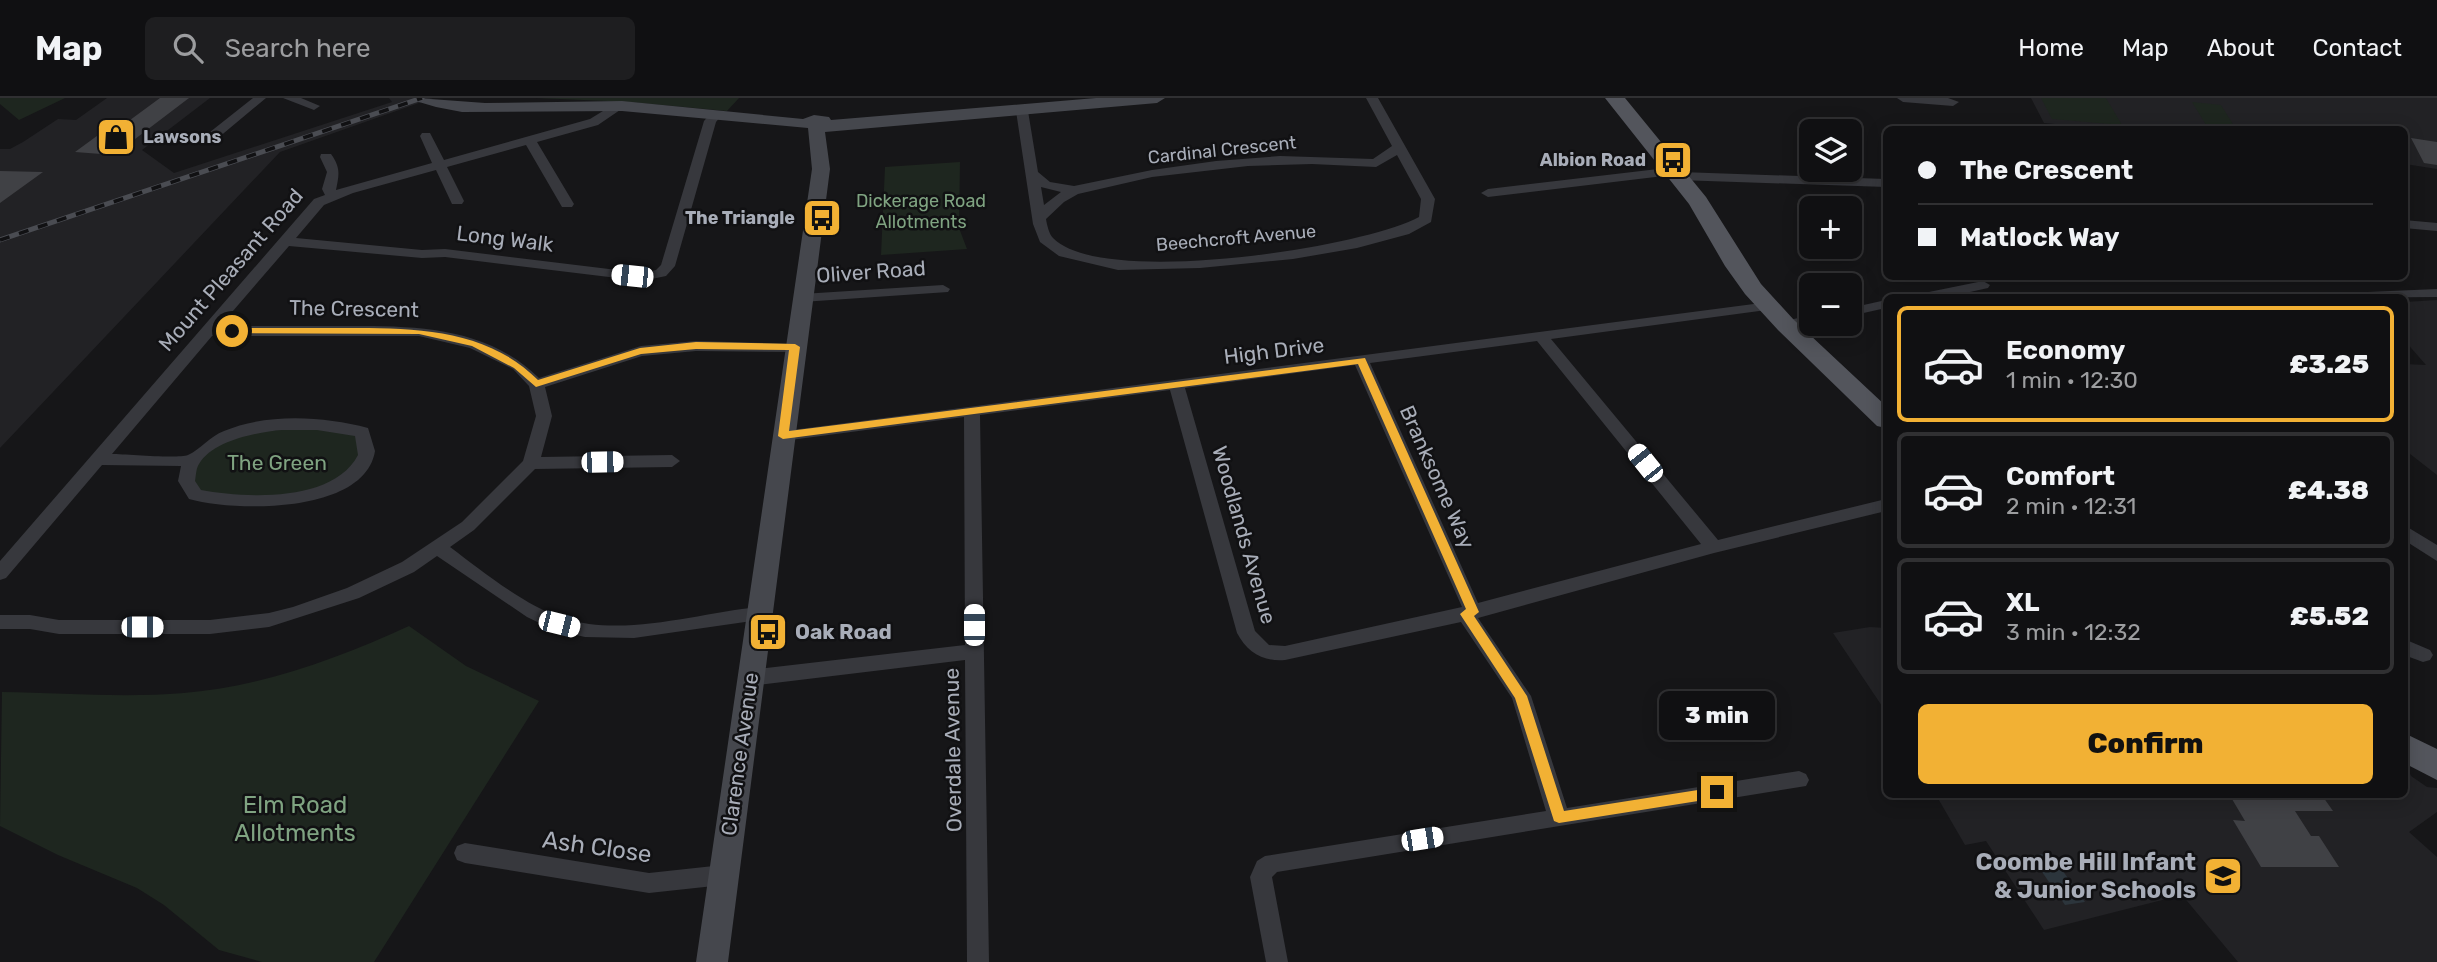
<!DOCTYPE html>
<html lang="en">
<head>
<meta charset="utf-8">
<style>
	body { margin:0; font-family:Rubik,sans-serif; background:#1e1e20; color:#f1f3f6; height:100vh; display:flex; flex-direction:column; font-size:26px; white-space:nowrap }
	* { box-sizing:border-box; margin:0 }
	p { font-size:23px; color:#9c9d9f }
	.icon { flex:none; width:38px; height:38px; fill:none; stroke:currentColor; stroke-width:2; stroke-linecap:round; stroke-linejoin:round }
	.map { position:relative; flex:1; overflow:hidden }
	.details { position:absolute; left:1883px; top:196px; width:525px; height:504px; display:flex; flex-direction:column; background:#101012; border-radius:10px; box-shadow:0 4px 18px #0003,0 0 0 2px #303032 }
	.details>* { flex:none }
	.banner { position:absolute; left:1883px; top:28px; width:525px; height:154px; border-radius:10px; box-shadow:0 4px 18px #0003,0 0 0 2px #303032; display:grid; align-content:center; height:154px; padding:0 35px; background:#101012 }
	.controls { position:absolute; left:1799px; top:21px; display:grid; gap:14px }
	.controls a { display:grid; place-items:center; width:63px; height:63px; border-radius:10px; background:#101012; box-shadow:0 4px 18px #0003,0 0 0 2px #303032; font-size:35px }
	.end { position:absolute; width:32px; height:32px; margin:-16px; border:9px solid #f2b134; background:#111; box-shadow:0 0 0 4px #111 }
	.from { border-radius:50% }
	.bubble { position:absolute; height:49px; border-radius:10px; background:#101012; box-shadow:0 4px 18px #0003,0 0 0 2px #303032; font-size:23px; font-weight:800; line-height:49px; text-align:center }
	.car { position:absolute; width:21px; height:42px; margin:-21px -10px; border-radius:9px; box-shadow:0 0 5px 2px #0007; background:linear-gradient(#fff 24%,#345 0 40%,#fff 0 76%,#345 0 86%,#fff 0) }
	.banner b { display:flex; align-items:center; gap:24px; height:66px; font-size:26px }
	.banner b+b { border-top:2px solid #303032 }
	.banner i { width:18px; height:18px; background:#f1f3f6 }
	ul { padding:12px 0 0; list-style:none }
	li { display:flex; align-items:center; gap:21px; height:116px; margin:0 14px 10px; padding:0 21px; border:4px solid #303032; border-radius:10px }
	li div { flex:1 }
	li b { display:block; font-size:26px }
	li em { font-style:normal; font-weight:800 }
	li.current { border-color:#f2b134 }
	li>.icon { width:63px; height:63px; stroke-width:1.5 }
	.cta { display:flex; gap:14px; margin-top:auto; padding:14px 35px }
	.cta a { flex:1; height:80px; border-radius:10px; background:#f2b134; color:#111; font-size:28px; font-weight:800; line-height:80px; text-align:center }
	header { display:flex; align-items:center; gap:42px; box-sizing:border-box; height:98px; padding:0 35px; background:#101012; border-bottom:2px solid #303032 }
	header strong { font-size:33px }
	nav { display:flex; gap:38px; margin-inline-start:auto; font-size:24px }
	.search { width:490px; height:63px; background:#1e1e20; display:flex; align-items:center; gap:18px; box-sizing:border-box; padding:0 24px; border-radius:10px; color:#9c9d9f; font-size:26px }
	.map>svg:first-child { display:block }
	.built { fill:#222225 }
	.green { fill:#1e261f }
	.water { fill:#2c353c }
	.building { fill:#404145 }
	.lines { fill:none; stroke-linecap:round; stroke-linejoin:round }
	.street { fill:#37383d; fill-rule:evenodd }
	.secondary { fill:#45474d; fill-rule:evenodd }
	.primary { fill:#53555c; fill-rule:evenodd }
	.rail-casing { stroke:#4a4c52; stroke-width:5 }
	.rail { stroke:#111113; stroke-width:3.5; stroke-dasharray:10; stroke-linecap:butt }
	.route { fill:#f2b134 }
	.labels { text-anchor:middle; stroke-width:5; stroke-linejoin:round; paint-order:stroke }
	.far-poi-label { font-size:18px; font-weight:bold; fill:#a8adb8; stroke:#111113; text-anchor:end }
	.far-street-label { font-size:18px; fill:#a8adb8; stroke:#111113 }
	.far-park-label { font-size:18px; fill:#7fa381; stroke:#111113 }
	.street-label { font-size:21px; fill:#a8adb8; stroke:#111113 }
	.park-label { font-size:21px; fill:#7fa381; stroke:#111113 }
	.poi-label { font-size:21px; font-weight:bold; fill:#a8adb8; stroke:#111113; text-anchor:start }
	.near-park-label { font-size:24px; fill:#7fa381; stroke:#111113 }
	.near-street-label { font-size:24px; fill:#a8adb8; stroke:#111113 }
	.near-poi-label { font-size:24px; font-weight:bold; fill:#a8adb8; stroke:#111113; text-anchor:end }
</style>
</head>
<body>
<header>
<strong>Map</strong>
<div class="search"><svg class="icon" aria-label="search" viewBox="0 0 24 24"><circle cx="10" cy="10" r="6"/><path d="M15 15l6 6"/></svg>Search here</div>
<nav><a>Home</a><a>Map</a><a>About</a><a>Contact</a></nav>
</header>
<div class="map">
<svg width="2437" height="864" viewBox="0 0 2437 864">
	<rect width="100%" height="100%" fill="#161618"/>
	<path class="built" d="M 107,0 L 210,0 L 142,52 L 174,75 L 392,4 L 389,0 L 433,0 L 280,54 L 0,350 L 0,51 L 10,51 L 23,44 L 58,21 L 76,22 Z
		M 2031,0 L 2437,0 L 2437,71 L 2405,66 L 2404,32 L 2119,32 L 2044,25 Z
		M 2437,202 L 2437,377 L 2405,352 L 2404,266 L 2426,267 L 2405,243 L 2405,204 Z
		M 1870,529 L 1886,530 L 1886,614 L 1833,535 Z
		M 2405,662 L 2411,678 L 2427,689 L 2437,690 L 2437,714 L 2409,734 L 2437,759 L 2437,864 L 2238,864 L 2182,797 L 2044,832 L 1986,743 L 1965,747 L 1936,697 L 2404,696 Z"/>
	<path class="green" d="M 0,0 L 65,0 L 19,22 L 0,6 Z
		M 536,0 L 739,0 L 727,13 L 630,4 Z
		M 2041,0 L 2106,0 L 2122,27 L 2052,21 Z
		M 2192,4 L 2221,7 L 2236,31 L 2208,30 Z
		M 960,64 L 959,130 L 967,151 L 881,157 L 885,69 Z
		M 345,329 L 368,349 L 343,384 L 294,401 L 195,397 L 191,363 L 236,334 Z
		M 409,528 L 466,568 L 539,603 L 374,864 L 262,864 L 219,852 L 164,807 L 137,790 L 58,757 L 0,728 L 2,594 C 61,595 125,600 184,595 C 263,588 337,561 409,528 Z"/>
	<path class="water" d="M 2050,755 L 2085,804 L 2065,807 L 2031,758 Z"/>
	<path class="building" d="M 160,0 L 189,0 L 114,57 L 75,54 L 116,24 L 126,25 Z
		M 2411,40 L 2437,44 L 2437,67 L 2424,65 Z
		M 0,73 L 43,74 L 0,105 Z
		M 2229,696 L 2321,696 L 2333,713 L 2295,713 L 2311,738 L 2319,738 L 2339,769 L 2261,769 L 2233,722 L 2245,723 Z"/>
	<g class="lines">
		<path class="street" d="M 253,0 L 266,0 L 218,40 L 210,40 L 210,34 Z
			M 283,0 L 301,0 L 320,8 L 314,12 Z
			M 1366,0 L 1378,0 L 1435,101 L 1431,124 L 1409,136 L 1357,150 L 1293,161 L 1200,170 L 1118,172 L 1059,158 L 1040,144 L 1033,126 L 1016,13 L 1018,10 L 1028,13 L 1038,74 L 1050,84 L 1074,88 L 1152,72 L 1216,63 L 1280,58 L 1373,61 L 1392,48 ZM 1397,57 L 1421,101 L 1419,119 C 1362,150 1101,190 1053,140 C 1049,136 1047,127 1046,121 L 1064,104 L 1078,96 L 1152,79 L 1248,68 L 1312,66 L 1376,69 ZM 1041,89 L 1061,94 L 1044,107 Z
			M 1897,0 L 1948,0 L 1959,4 L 1953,8 L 1903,4 Z
			M 616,5 L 622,9 L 620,12 L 598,27 L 537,44 L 574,106 L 572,109 L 562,109 L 526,47 L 447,69 L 464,103 L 462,106 L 452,106 L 436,72 L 353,95 L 324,107 L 296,140 L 422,152 L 445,151 L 642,175 L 656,172 L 661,167 L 704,23 L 711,15 L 719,15 L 721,18 L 716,24 L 675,168 L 666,178 L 642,183 L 445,159 L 422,160 L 289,148 L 220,228 C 260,228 299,228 338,228 C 409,228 484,226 539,280 L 641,248 L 696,243 L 800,246 L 803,249 L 795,254 L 696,253 L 642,258 L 545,289 L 552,318 L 541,359 L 672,357 L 680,363 L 672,369 L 535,371 L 474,432 L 450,449 C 482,473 525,508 563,520 C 624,540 697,515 759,509 L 766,511 L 768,516 L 766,521 L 634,540 L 585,539 L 554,532 L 527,519 L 437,458 L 414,474 L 359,500 L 269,529 L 210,536 L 59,536 L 30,531 L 0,531 L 0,517 L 30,517 L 59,522 L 210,522 L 269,515 L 293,509 L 347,490 L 402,464 L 462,424 L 523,363 L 536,318 L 529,288 L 513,271 L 470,250 L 419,238 L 212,238 L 112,356 C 126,356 177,361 188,357 C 200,352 210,338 224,333 C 267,315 323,318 368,330 L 375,353 C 365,416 235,414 189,401 L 178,383 L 181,368 L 102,367 L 6,480 L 0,482 L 0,463 L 314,101 L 325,97 L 322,91 L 327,74 L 320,59 L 321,56 L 331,56 C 341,70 339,77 336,92 L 432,65 L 420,38 L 422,35 L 430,35 L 444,62 L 590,21 ZM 282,332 L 317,332 L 355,338 L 358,357 C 333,405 245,400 201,392 L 195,383 C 196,378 196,370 199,366 C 213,342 258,334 282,332 Z
			M 1675,69 L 1680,70 L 1681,74 L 1886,81 L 1886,89 L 1678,82 L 1672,77 L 1488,99 L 1481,95 L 1488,91 Z
			M 2404,122 L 2437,125 L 2437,133 L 2404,130 Z
			M 1983,183 L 1990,187 L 1988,190 L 1943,200 L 1912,200 L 1919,196 Z
			M 943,187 L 950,191 L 948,194 L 802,204 L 795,200 L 802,196 Z
			M 2437,191 L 2437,199 L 2314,200 L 2321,196 Z
			M 1886,202 L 1886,210 L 1850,218 L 1850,210 Z
			M 1769,204 L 1774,205 L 1776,208 L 1774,211 L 1551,241 L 1718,442 L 1886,401 L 1886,413 L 1714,455 L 1478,520 L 1531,598 L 1567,710 L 1799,673 L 1806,676 L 1809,682 L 1806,688 L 1277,774 L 1272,779 L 1288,864 L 1266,864 L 1250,779 L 1257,763 L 1265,758 L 1546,713 L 1512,600 L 1461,524 L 1285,562 C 1263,564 1247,554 1237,535 L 1170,292 L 980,317 L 989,864 L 967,864 L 965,562 L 750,588 L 743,585 L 740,580 L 743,575 L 750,572 L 965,547 L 964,319 L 783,343 L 775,338 L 777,334 ZM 1537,243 L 1701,446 L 1478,505 L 1370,265 ZM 1355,267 L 1462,509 L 1285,548 L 1269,547 L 1255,533 L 1185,290 Z
			M 1811,217 L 1811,226 L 1814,226 L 1786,232 L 1779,227 L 1781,224 Z
			M 2404,427 L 2437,447 L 2437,463 L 2404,442 Z
			M 2404,541 L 2430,552 L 2433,557 L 2430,562 L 2423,564 L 2404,557 Z
			M 465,745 L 649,775 L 723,767 L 731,770 L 734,777 L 731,784 L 723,787 L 649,795 L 465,765 L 457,762 L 454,755 L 457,748 Z"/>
		<path class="secondary" d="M 417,0 L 485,5 L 622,3 L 803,21 L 814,17 L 829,19 L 831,22 L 1096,0 L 1165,0 L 1157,5 L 825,34 L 830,71 L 728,864 L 696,864 L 812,71 L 808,30 L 622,13 L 462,14 L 436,9 L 419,4 Z"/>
		<path class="primary" d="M 1605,0 L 1625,0 L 1706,99 L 1761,186 L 1794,222 L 1886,308 L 1886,330 L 1877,328 L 1778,232 L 1745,196 L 1725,168 L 1689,106 Z
			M 2404,635 L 2437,651 L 2437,682 L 2404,665 Z"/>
		<g class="rail-casing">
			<path id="rail" d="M 0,142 L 422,0"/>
		</g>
		<use href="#rail" class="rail"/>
	</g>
	<path class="route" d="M 232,230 C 268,230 304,230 340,230 C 410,230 485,229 538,282 L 640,250 L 696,244 L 795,246 L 800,249 L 789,333 L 1365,260 L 1479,514 L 1474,518 L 1527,598 L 1564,713 L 1717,689 L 1724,694 L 1717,700 L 1559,725 L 1554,723 L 1515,600 L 1460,516 L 1466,511 L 1358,266 L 783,341 L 778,338 L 789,252 L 696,251 L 641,256 L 536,289 L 514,270 L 472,248 L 419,236 L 229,235 L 227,233 Z"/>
	<defs>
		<g id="shop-square" transform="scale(2.0125)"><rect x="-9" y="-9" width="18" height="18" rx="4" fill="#f2b134" stroke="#111113"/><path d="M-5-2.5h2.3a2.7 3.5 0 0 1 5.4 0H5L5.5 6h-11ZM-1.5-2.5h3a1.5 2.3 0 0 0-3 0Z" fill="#111"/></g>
		<g id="bus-square" transform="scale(2.0125)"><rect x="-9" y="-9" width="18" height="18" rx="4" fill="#f2b134" stroke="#111113"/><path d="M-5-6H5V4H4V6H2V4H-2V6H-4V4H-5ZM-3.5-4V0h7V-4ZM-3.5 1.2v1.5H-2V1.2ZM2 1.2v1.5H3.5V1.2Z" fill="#111"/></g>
		<g id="school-square" transform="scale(2.0125)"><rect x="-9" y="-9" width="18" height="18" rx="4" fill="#f2b134" stroke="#111113"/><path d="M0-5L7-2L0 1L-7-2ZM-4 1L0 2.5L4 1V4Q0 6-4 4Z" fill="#111"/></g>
	</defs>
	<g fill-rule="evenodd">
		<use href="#shop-square" x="116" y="39"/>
		<use href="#bus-square" x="1673" y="62"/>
		<use href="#bus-square" x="822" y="120"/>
		<use href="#bus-square" x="768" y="534"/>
		<use href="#school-square" x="2223" y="778"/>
	</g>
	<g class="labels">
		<g class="far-poi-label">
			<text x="143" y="45" text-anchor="start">Lawsons</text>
			<text x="1646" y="68">Albion Road</text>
			<text x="795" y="126">The Triangle</text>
		</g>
		<g class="far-street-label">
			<text transform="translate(1222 52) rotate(-6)" y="6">Cardinal Crescent</text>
			<text transform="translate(1236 140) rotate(-5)" y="6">Beechcroft Avenue</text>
		</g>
		<g class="far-park-label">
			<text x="921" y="109">Dickerage Road<tspan x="921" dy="21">Allotments</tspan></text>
		</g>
		<g class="street-label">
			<text transform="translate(505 141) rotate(7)" y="7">Long Walk</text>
			<text transform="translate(231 172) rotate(-49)" y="7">Mount Pleasant Road</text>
			<text transform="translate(871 174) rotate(-4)" y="7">Oliver Road</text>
			<text transform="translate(354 211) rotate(1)" y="7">The Crescent</text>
			<text transform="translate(1274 253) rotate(-7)" y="7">High Drive</text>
			<text transform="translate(1437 379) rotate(66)" y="7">Branksome Way</text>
			<text transform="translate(1244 437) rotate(74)" y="7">Woodlands Avenue</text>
			<text transform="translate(953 652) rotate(-91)" y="7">Overdale Avenue</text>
			<text transform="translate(740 656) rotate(-82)" y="7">Clarence Avenue</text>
		</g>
		<g class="park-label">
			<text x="277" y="372">The Green</text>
		</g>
		<g class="poi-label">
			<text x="795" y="541">Oak Road</text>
		</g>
		<g class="near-park-label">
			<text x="295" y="715">Elm Road<tspan x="295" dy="28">Allotments</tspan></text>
		</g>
		<g class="near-street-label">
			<text transform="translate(597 749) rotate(8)" y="8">Ash Close</text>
		</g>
		<g class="near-poi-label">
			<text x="2196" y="772">Coombe Hill Infant<tspan x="2196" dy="28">&amp; Junior Schools</tspan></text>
		</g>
	</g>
</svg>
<div class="controls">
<a><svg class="icon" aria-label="layers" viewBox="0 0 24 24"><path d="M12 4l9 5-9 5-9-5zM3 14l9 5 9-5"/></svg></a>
<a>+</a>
<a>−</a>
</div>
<i class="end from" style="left:232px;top:233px"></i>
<i class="end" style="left:1717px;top:694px"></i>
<div class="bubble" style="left:1659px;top:593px;width:116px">3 min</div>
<i class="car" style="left:632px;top:178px;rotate:276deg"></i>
<i class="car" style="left:602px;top:364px;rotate:89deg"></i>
<i class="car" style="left:1645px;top:365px;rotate:321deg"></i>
<i class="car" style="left:559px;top:526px;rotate:104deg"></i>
<i class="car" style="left:974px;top:527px;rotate:0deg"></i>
<i class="car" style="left:142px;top:529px;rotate:90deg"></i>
<i class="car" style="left:1422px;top:741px;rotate:81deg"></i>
<div class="banner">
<b><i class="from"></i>The Crescent</b>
<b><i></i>Matlock Way</b>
</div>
<section class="details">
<ul>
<li class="current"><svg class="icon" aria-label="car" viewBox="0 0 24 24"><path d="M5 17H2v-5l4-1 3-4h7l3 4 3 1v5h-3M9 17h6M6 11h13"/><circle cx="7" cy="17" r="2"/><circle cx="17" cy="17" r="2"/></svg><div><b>Economy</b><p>1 min · 12:30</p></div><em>£3.25</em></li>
<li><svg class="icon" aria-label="car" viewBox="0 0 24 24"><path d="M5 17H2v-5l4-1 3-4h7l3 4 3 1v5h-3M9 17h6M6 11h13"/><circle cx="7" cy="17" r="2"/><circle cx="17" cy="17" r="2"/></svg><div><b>Comfort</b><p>2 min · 12:31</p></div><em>£4.38</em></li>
<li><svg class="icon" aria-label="car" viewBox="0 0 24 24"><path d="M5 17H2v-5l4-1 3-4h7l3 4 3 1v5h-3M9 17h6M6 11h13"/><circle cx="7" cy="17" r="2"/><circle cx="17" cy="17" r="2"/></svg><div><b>XL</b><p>3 min · 12:32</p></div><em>£5.52</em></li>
</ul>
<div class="cta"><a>Confirm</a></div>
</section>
</div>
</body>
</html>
